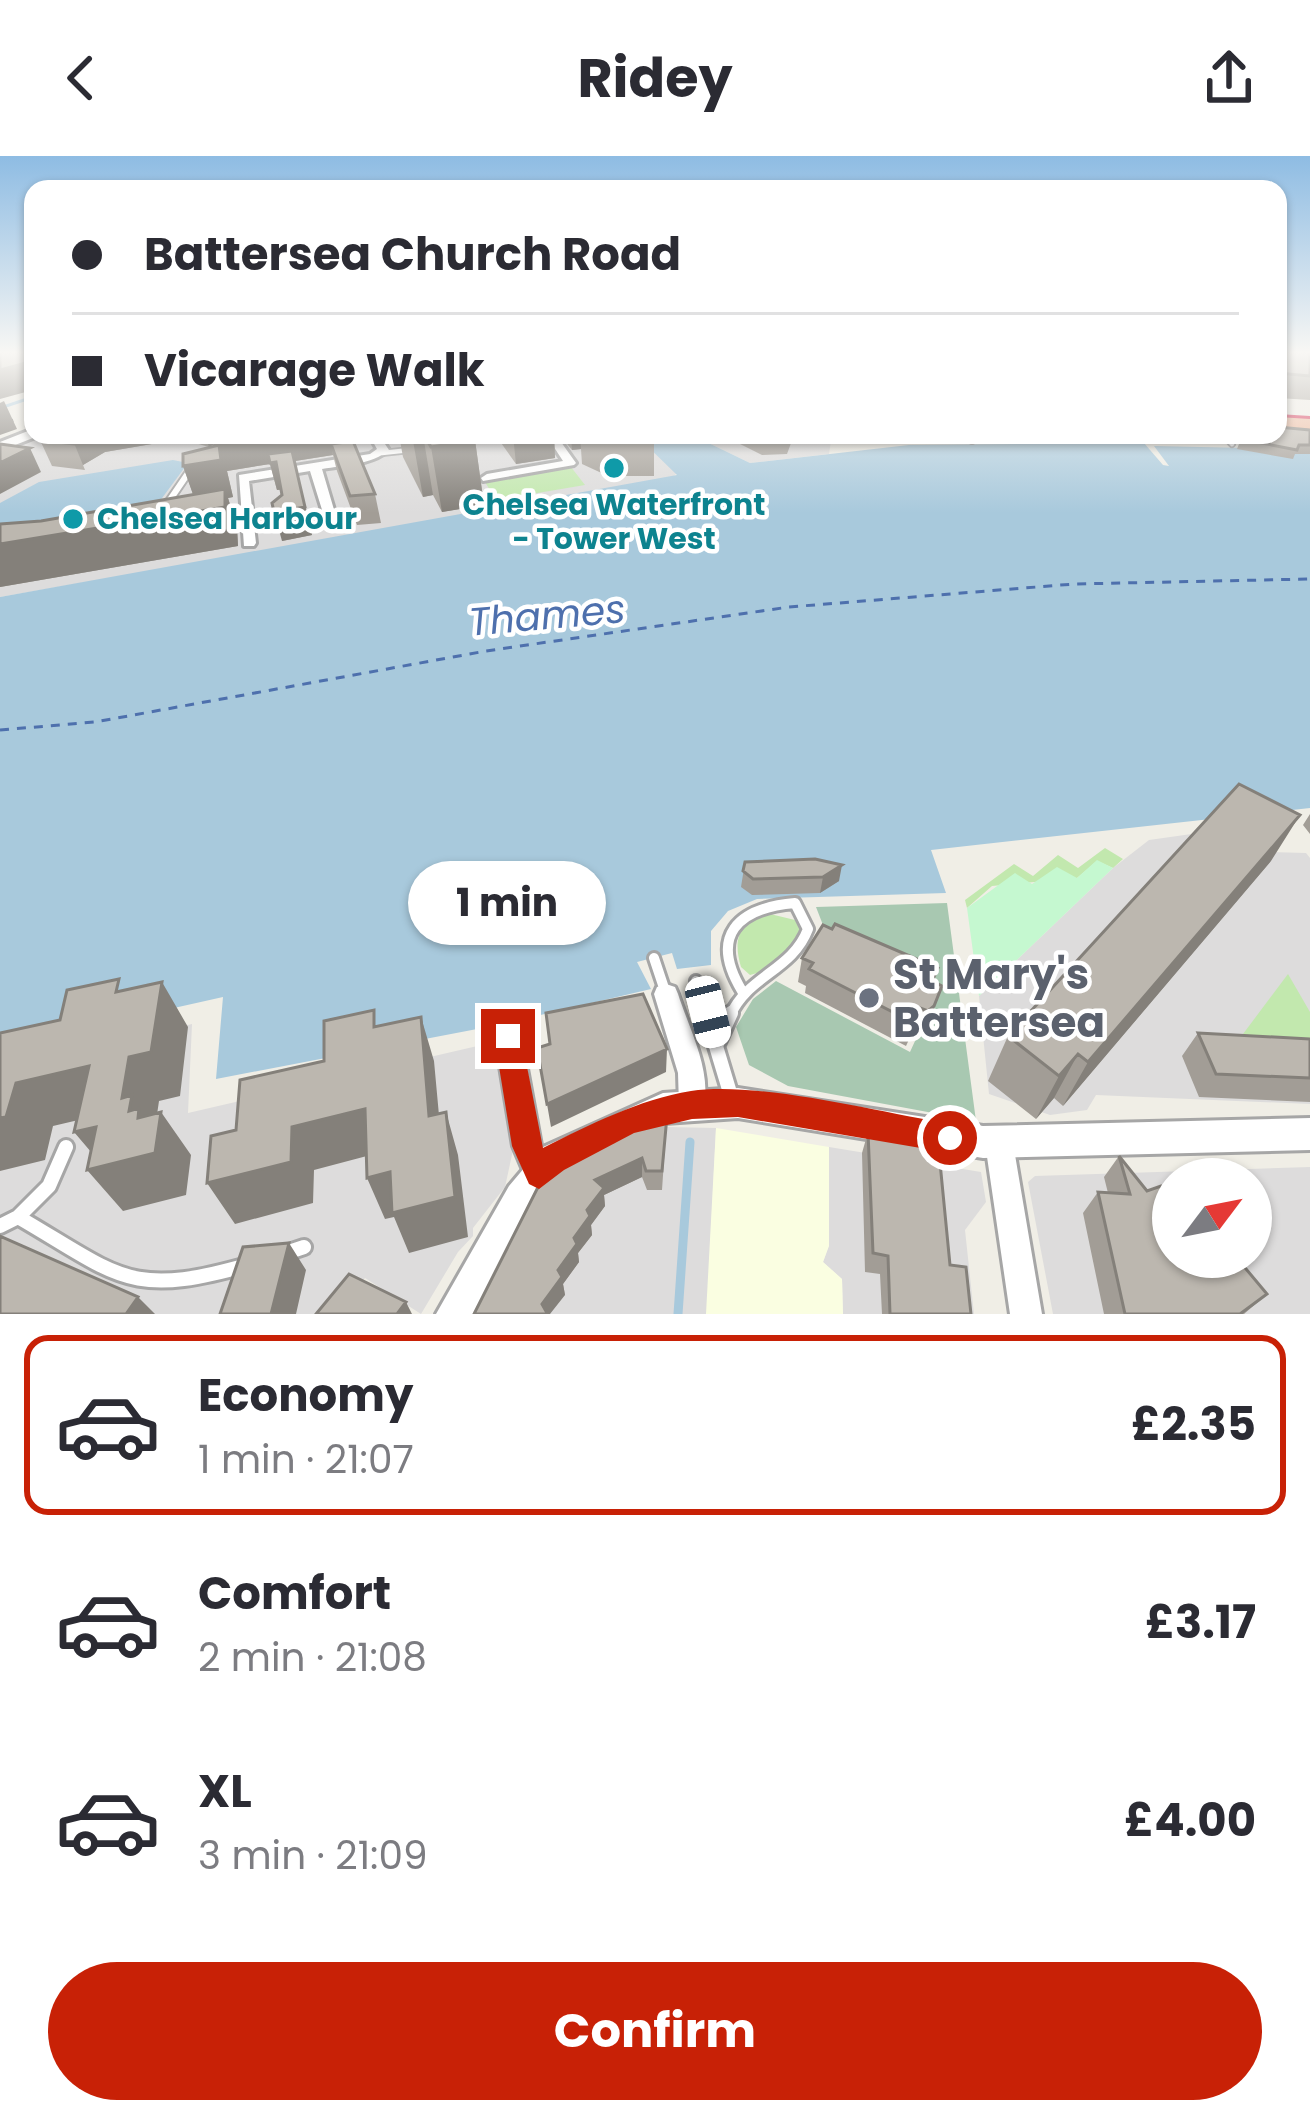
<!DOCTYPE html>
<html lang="en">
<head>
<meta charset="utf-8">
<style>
	body { margin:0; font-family:Poppins,sans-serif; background:#f2f2f3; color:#2b2b33; height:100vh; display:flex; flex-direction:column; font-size:45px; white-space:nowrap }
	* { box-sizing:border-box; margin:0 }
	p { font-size:39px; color:#7c7c81 }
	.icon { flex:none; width:66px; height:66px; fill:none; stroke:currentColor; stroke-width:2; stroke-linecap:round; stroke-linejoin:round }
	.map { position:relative; height:1158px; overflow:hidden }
	.sheet { display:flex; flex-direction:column; background:#fff; flex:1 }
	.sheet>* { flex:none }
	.top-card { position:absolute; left:24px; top:24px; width:1263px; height:264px; border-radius:24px; box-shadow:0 3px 9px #0004; display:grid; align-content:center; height:264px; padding:0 48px; background:#fff }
	.needle { width:78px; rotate:58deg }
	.fabs { position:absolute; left:1152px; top:1002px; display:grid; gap:24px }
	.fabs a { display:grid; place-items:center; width:120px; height:120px; border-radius:50%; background:#fff; box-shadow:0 3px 9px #0004; font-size:60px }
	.end { position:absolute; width:54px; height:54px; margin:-27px; border:15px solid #c82106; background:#fff; box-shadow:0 0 0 6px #fff }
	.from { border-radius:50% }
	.bubble { position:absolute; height:84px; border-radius:42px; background:#fff; box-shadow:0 3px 9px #0004; font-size:39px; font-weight:700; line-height:84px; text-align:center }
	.car { position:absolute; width:36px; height:72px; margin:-36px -18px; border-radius:15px; box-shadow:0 0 9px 3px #0007; background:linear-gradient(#fff 24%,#345 0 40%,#fff 0 76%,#345 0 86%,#fff 0) }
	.top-card b { display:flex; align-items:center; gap:42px; height:114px; font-size:45px }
	.top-card b+b { border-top:3px solid #e1e1e2 }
	.top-card i { width:30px; height:30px; background:#2b2b33 }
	ul { padding:21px 0 0; list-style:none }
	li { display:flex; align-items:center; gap:36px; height:180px; margin:0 24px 18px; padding:0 24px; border:6px solid transparent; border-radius:24px }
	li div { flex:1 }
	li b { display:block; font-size:45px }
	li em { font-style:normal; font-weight:700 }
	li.on { border-color:#c82106 }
	li>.icon { width:108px; height:108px; stroke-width:1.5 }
	.button { display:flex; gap:24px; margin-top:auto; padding:24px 48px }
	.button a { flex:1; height:138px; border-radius:72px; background:#c82106; color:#fff; font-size:48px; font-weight:700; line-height:138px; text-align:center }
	header { display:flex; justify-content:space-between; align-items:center; height:156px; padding:0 48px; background:#fff; font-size:54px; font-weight:700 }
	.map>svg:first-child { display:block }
	.residential { fill:#dddcdc; fill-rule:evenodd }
	.education { fill:#fafee1 }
	.grass { fill:#c2e8ae }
	.cemetery { fill:#a8c8b1 }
	.park { fill:#c5f8d0 }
	.water { fill:#a8c9dc }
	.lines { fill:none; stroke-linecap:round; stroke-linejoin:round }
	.stream-far1 { stroke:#a8c9dc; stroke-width:3 }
	.stream { stroke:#a8c9dc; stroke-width:9 }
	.ferry { stroke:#4e70ad; stroke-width:3; stroke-dasharray:9 8; stroke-linecap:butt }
	.service-far3-casing { stroke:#a6a6a6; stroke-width:8 }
	.service-far2-casing { stroke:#a6a6a6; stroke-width:10 }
	.service-far1-casing { stroke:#a6a6a6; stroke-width:16 }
	.service-casing { stroke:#a6a6a6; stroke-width:20 }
	.minor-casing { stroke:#a6a6a6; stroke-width:6 }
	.tertiary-casing { stroke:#a6a6a6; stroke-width:6 }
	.trunk-casing { stroke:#d62b4e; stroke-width:6 }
	.service-far3 { stroke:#fff; stroke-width:4.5 }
	.service-far2 { stroke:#fff; stroke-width:6 }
	.service-far1 { stroke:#fff; stroke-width:10 }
	.service { stroke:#fff; stroke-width:14 }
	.minor { fill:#fff; fill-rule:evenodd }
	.tertiary { fill:#fff; fill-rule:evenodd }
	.trunk { fill:#eeb89b; fill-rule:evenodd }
	.rail { stroke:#6d6d6d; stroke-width:3; stroke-dasharray:14 14; stroke-linecap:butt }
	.wall { fill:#a29d96 }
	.shaded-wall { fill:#84807a }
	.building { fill:#bcb7af; stroke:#84807a; stroke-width:3 }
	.route { fill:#c82106 }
	.culture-dot { fill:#0f9aa8; stroke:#fff; stroke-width:4.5 }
	.worship-dot { fill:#6b7280; stroke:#fff; stroke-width:4.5 }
	.labels { text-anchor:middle; stroke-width:9; stroke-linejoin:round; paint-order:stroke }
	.far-culture-label { font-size:30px; font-weight:bold; fill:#0d838f; stroke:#fff }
	.water-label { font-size:39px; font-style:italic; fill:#4e70ad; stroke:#fff }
	.near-worship-label { font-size:42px; font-weight:bold; fill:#5b616d; stroke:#fff; text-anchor:start }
</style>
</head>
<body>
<header><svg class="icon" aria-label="back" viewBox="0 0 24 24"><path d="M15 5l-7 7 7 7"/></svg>Ridey<svg class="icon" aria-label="share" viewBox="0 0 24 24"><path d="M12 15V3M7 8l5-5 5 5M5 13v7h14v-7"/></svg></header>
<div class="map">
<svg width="1310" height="1158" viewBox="0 0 1310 1158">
	<rect width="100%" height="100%" fill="#f0eee6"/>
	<path class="residential" d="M 42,279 L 636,279 L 677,317 L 671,323 L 564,343 L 0,441 L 0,296 Z
		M 692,279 L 832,279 L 829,298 L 750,307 Z
		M 1227,673 L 1269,696 L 1306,697 L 1310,702 L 1310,948 L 1096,939 L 1087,954 L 1050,959 L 989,938 L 979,840 L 1113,712 L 1149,684 Z
		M 192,868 L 188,957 L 499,885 L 513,994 L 505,1031 L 473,1072 L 473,1080 L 458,1096 L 421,1158 L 365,1122 L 337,1158 L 0,1158 L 0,914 Z
		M 667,971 L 716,972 L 707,1158 L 485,1158 Z
		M 829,991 L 981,1016 L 986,1046 L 965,1074 L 974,1158 L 843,1158 L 842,1123 L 823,1106 L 829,1089 Z
		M 1310,1011 L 1310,1158 L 1053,1158 L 1028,1026 L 1035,1020 ZM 1173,1023 L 1251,1023 L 1251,1101 L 1173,1101 Z"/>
	<path class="education" d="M 716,972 L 829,991 L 829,1090 L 823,1106 L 842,1123 L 843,1158 L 706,1158 Z"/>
	<path class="grass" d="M 571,311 L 585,329 L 496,344 L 485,326 Z
		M 1105,692 L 1123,703 L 1113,712 L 1097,705 L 1077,722 L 992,730 L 967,752 L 965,744 L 1014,708 L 1033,720 L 1058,699 L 1078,712 Z
		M 766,757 L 795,764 L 801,774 C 796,799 774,813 750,819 L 741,811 C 733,784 738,767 766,757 Z
		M 1288,818 L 1310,856 L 1310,901 L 1234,890 Z"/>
	<path class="cemetery" d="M 947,747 L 976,965 L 788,930 L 749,909 L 736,871 L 753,843 L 776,825 L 910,896 L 937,837 L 828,782 L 816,751 Z"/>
	<path class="park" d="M 1013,279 L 1207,279 L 1215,288 L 1014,287 Z
		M 1097,704 L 1113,712 L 979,840 L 967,752 L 1015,717 L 1032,728 L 1057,711 L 1077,722 Z"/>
	<path class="water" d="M 1278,270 L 1310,273 L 1310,652 L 931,694 L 946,737 L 757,743 L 728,755 L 711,775 L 711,809 L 677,813 L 672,797 L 637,806 L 651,833 L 498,869 L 216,923 L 223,841 L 0,891 L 0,441 L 677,319 L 636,279 L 692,279 L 750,307 L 909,289 L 1144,287 L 1163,309 L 1169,310 L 1154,290 L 1247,292 L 1238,279 L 1278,279 Z
		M 173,304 L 188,307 L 134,380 L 0,398 L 0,347 L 39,326 Z"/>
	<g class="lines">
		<path class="stream-far1" d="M 0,252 L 33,241"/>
		<path class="stream" d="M 678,1158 L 690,986"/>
		<path class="ferry" d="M 0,574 L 95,566 L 486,495 L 789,451 L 1074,428 L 1310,423"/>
		<g class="service-far3-casing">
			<path id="service-far3" d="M 972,279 L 972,285
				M 1224,279 L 1232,288
				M 382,297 L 410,294"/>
		</g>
		<g class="service-far2-casing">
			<path id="service-far2" d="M 165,351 L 193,310
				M 247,373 L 282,367"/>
		</g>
		<g class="service-far1-casing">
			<path id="service-far1" d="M 654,802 L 666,838
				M 696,825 L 707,860
				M 730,860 C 748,819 792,815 808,773 L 795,747 C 737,752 709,780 742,835"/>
		</g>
		<g class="service-casing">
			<path id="service" d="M 706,857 L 731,940
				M 716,890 L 731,857
				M 18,1061 L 49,1030 L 66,991
				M 0,1070 L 18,1061 C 118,1119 128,1143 247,1109
				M 286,1097 L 304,1091"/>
		</g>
		<g class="minor-casing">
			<path id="minor" d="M 369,279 L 379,279 L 389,294 C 371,309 345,309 322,313 L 335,357 L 334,360 L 323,357 L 310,315 L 249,325 L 256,387 L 254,390 L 244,390 L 239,319 L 370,298 L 377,293 Z
				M 546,279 L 556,279 L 576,307 L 574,309 L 483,325 L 481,322 L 487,318 L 563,305 Z
				M 666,828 L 675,831 L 678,838 C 689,873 716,922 701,958 L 692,962 L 683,958 L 679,949 L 678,917 L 654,838 L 657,831 Z
				M 508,869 L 517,872 L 521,880 L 541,989 L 553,1018 L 549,1028 L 539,1032 L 529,1028 L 513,990 L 495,880 L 499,872 Z
				M 999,973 L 1009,977 L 1013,987 L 1042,1158 L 1010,1158 L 985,987 L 989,977 Z"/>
		</g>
		<g class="tertiary-casing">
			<path id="tertiary" d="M 33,273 L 33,279 L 38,280 L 0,295 L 0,286 Z
				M 738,932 L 983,970 L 1310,962 L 1310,994 L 983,1002 L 738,962 L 665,967 L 565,1014 L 533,1054 L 474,1158 L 436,1158 L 509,1030 L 541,992 L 663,937 Z"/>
		</g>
		<g class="trunk-casing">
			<path id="trunk" d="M 1278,261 L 1310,263 L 1310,273 L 1278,271 Z"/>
		</g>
		<use href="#service-far3" class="service-far3"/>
		<use href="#service-far2" class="service-far2"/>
		<use href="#service-far1" class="service-far1"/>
		<use href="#service" class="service"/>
		<use href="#minor" class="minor"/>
		<use href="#tertiary" class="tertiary"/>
		<use href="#trunk" class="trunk"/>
		<path class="rail" d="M 0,269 L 33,257"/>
	</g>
	<path class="wall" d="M 1278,195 L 1310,195 L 1310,244 L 1278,242 Z
		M 1310,274 L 1310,298 L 1295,298 L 1293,303 L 1237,293 L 1241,283 L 1243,282 L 1242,279 L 1278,279 Z
		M 46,279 L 346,279 L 348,286 L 375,338 L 381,367 L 357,369 L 337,315 L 333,299 L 295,305 L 312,379 L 282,385 L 282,339 L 281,334 L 277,334 L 270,308 L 227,315 L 233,341 L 228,342 L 237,371 L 238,390 L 0,431 L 0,368 L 41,365 L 193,338 L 183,310 L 216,290 L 215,287 L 209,291 L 181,283 L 105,296 L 83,309 L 85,314 L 52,310 L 40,284 Z
		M 399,279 L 472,279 L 475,284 L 484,349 L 442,356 L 433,339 L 423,341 L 403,301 Z
		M 498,279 L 554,279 L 555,302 L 516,308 L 499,284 Z
		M 560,279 L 654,279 L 654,320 L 608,320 L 582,308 L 581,293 L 572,294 Z
		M 736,279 L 794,279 L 787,298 L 762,299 L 736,286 Z
		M 938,279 L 969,279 L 966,288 L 938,288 Z
		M 978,279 L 1016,279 L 1014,287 L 978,287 Z
		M 1310,658 L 1310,678 L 1303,669 Z
		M 1271,705 L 1063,950 L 1054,942 L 1036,963 L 988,925 L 1008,880 Z
		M 745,706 L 839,725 L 820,737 L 752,739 L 741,731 Z
		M 802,802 L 933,826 L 942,830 L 926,873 L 920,879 L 913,875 L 906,890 L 805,837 L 806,830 L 798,826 Z
		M 1198,877 L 1310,883 L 1310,946 L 1199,941 L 1182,900 Z
		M 667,960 L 662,1034 L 647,1034 L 642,1021 L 604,1039 L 605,1050 L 591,1069 L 592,1079 L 578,1097 L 579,1106 L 563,1128 L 565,1139 L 474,1158 Z
		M 868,976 L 950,1109 L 971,1158 L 882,1158 L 880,1118 L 865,1116 L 862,997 Z
		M 1119,1000 L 1173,1101 L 1267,1138 L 1244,1158 L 1104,1158 L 1083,1057 L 1098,1036 L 1108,1037 L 1104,1021 Z"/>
	<path class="shaded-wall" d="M 33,205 L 33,234 L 0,243 L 0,214 Z
		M 4,245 L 17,273 L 0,279 L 0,247 Z
		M 78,279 L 180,279 L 181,283 L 105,296 L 83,309 L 85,314 L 72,282 Z
		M 205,279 L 232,279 L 209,291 Z
		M 285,279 L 346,279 L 350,297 L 331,288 L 333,299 L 295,305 L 312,379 L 282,385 L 274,356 L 283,333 L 277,334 L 270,308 L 227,315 L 233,341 L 228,342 L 237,371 L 238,390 L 0,431 L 0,388 L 196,347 L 183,310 L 220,305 L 215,289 Z
		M 412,279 L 423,279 L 433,339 L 423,341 Z
		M 513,279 L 554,279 L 555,302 L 516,308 Z
		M 571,279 L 580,279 L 581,293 L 572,294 Z
		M 475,284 L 484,349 L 442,356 L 431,291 Z
		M 30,292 L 41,316 L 0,338 L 0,307 Z
		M 1300,659 L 1271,705 L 1063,950 L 1088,906 Z
		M 842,709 L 839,725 L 820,737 L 823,721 Z
		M 162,826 L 188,871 L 180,940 L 159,945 L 155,972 L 161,956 L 191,999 L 186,1039 L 123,1055 L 87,1014 L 103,1010 L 74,976 L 129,901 Z
		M 942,830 L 926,873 L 920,879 L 928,855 Z
		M 421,861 L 434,905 L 443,1003 L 429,960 Z
		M 667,893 L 666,916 L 551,971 L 547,948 Z
		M 1078,898 L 1054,942 L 1036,963 L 1059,920 Z
		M 89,910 L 121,954 L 53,970 L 45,1004 L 0,1015 L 0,962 L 16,927 Z
		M 365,953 L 382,996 L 314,1014 L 313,1047 L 235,1068 L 207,1027 L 292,971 Z
		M 446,956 L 458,999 L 468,1081 L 409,1097 L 394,1061 L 385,1063 L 367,1022 Z
		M 642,1002 L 642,1021 L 604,1039 L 605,1050 L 591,1069 L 592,1079 L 578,1097 L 579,1106 L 563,1128 L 565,1139 L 550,1158 L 544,1158 L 542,1148 L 587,1054 L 595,1024 Z
		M 289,1087 L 306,1114 L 296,1158 L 271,1158 Z
		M 138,1141 L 155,1158 L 126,1158 Z
		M 406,1146 L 412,1158 L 397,1158 Z"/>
	<path class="building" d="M 0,195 L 33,195 L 33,205 L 0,214 Z
		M 1278,195 L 1310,195 L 1310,220 L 1278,217 Z
		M 1278,271 L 1310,274 L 1310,289 L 1299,289 L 1297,294 L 1241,283 L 1248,279 L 1278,279 Z
		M 46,279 L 78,279 L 72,282 L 74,288 L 40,284 Z
		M 214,279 L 285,279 L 215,289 Z
		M 424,279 L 472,279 L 475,284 L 431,291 Z
		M 353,285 L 375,338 L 350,340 L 331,288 Z
		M 0,288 L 30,292 L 0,307 Z
		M 219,289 L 221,304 L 183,310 L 183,298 Z
		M 292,295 L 305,351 L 274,356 L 272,347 L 282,339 L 276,306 L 270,307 L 268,298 Z
		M 225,333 L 225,351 L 0,388 L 0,368 L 41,365 Z
		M 1239,628 L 1300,659 L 1088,906 L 1078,898 L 1059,920 L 1008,880 Z
		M 815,703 L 842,709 L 823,721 L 753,723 L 743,715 L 745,706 Z
		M 835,768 L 938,812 L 932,825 L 942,830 L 934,850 L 928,855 L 920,852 L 914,867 L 809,813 L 813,807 L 802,802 L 823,769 L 832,773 Z
		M 119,823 L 116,836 L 162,826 L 151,896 L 129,901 L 122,942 L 132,939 L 129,955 L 139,952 L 138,962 L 161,956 L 155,997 L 87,1014 L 96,971 L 74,976 L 89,910 L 16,927 L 6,961 L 0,962 L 0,877 L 60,864 L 67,834 Z
		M 643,838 L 667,893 L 547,948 L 537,892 L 550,888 L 546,857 Z
		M 374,854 L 374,871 L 421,861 L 429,960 L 446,956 L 455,1041 L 392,1057 L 390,1016 L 367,1022 L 365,953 L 292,971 L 291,1006 L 207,1027 L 211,980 L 236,974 L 240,924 L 324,905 L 324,865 Z
		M 1198,877 L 1310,883 L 1310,922 L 1216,918 Z
		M 648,960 L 667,960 L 662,1015 L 646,1015 L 642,1002 L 595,1024 L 604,1032 L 587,1054 L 590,1060 L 574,1082 L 577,1088 L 558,1114 L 562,1121 L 542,1148 L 547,1157 L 546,1158 L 474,1158 L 537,1033 L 565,999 Z
		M 868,976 L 938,986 L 950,1109 L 966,1111 L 971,1158 L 890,1158 L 888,1100 L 873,1097 Z
		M 1119,1000 L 1147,1035 L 1161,1030 L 1173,1044 L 1173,1101 L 1236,1101 L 1267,1138 L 1240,1158 L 1125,1158 L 1098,1036 L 1130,1038 Z
		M 0,1080 L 138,1141 L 126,1158 L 0,1158 Z
		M 289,1087 L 271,1158 L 220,1158 L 243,1091 Z
		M 349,1118 L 406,1146 L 397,1158 L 316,1158 Z"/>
	<linearGradient id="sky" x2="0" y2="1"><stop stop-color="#8ebce3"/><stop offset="0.55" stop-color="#f8f7f4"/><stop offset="1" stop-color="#f8f7f4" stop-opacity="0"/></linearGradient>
	<rect width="1310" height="357" fill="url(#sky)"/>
	<path class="route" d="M 508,868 L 517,872 L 521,880 L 543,992 C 591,968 638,944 691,935 C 759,925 879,956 950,968 L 961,972 L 965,982 L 961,993 L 950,997 L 738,961 L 692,963 L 634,977 L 564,1014 L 539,1033 L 529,1028 L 512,990 L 494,880 L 498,872 Z"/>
	<g class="culture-dot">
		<circle cx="614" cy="312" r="12"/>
		<circle cx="73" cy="363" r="12"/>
	</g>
	<circle class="worship-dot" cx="869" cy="842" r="12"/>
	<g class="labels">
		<g class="far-culture-label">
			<text x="614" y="359">Chelsea Waterfront<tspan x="614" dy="34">- Tower West</tspan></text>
			<text x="97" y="373" text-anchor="start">Chelsea Harbour</text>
		</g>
		<g class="water-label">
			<text transform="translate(547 459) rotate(-5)" y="14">Thames</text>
		</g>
		<g class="near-worship-label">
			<text x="893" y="833">St Mary's<tspan x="893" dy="48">Battersea</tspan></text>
		</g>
	</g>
</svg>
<div class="fabs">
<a><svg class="needle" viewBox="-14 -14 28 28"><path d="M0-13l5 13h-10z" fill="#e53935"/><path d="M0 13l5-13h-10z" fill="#7c7c81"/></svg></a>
</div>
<i class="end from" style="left:950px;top:982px"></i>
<i class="end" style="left:508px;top:880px"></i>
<div class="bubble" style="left:408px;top:705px;width:198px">1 min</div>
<i class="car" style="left:708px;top:856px;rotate:166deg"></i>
<div class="top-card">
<b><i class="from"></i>Battersea Church Road</b>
<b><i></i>Vicarage Walk</b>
</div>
</div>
<section class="sheet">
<ul>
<li class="on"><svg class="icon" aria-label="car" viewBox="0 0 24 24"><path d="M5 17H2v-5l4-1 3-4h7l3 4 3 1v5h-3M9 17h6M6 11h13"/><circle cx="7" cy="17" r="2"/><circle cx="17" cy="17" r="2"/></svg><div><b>Economy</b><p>1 min · 21:07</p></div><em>£2.35</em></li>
<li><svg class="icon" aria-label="car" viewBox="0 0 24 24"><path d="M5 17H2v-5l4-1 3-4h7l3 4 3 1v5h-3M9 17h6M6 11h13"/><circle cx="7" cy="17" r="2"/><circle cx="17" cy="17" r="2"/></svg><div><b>Comfort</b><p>2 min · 21:08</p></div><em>£3.17</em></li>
<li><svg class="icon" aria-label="car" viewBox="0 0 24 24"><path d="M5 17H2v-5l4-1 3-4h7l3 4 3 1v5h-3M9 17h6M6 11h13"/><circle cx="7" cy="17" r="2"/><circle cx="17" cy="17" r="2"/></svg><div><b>XL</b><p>3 min · 21:09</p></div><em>£4.00</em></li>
</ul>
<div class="button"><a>Confirm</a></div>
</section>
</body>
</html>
